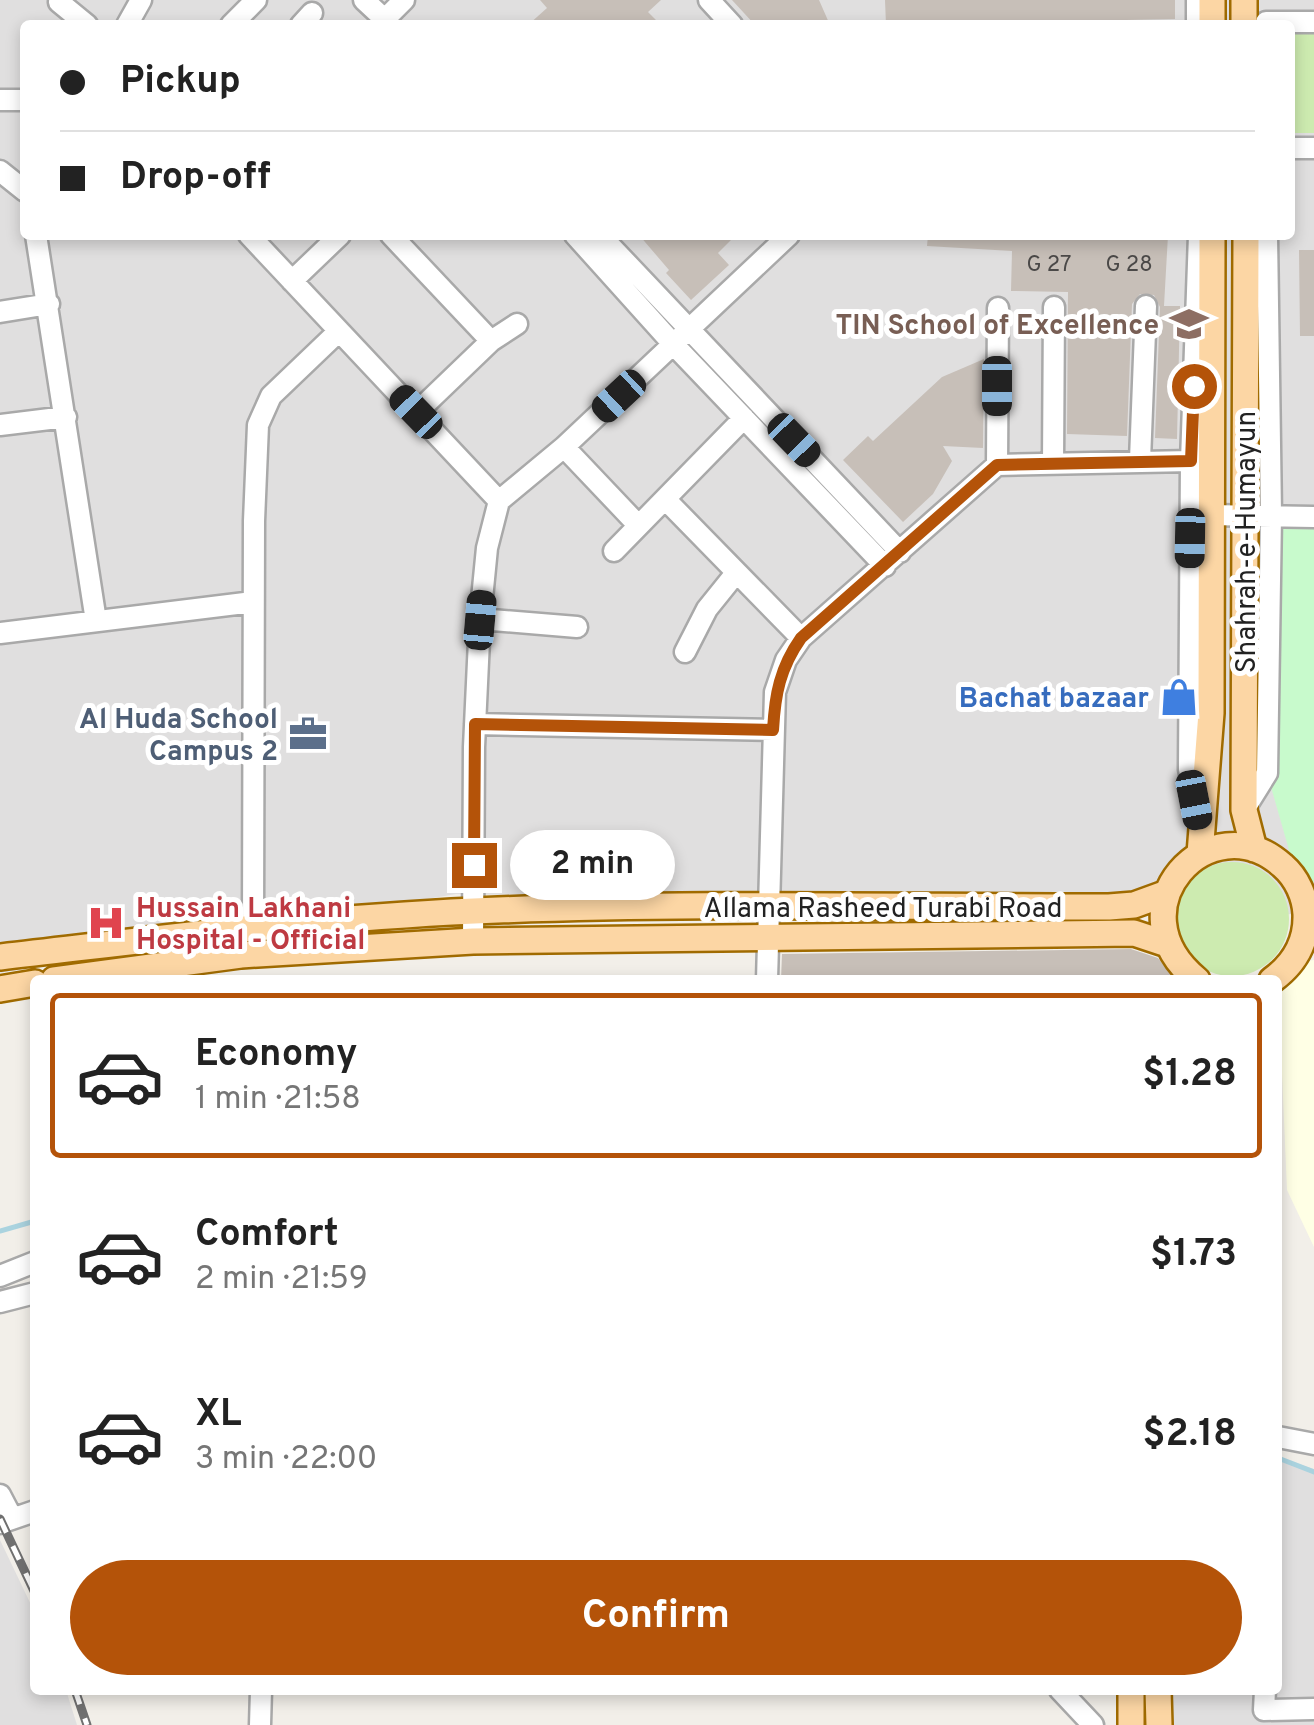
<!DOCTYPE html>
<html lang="en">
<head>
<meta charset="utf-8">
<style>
	body { margin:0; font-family:Overpass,sans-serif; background:#f2f2f2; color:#222; height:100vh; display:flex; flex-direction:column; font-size:38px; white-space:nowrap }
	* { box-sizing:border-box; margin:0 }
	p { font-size:32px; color:#767676 }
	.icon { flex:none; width:55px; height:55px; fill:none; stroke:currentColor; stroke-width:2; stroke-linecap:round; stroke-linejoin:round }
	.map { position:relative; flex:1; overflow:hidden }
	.details { position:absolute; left:30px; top:975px; width:1252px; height:720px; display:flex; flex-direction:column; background:#fff; border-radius:10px; box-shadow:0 5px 15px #0003 }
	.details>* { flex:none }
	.hud { position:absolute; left:20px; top:20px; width:1275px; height:220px; border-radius:10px; box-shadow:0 5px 15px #0003; display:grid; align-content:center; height:220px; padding:0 40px; background:#fff }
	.end { position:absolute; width:45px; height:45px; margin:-22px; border:12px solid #b45309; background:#fff; box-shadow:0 0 0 5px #fff }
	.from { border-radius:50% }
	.bubble { position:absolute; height:70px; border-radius:35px; background:#fff; box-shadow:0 5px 15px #0003; font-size:32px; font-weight:700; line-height:70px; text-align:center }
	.car { position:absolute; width:30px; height:60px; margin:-30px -15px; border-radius:12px; box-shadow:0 0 8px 2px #0007; background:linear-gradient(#222 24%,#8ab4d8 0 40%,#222 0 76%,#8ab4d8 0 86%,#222 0) }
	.hud b { display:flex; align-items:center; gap:35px; height:95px; font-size:38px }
	.hud b+b { border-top:2px solid #e0e0e0 }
	.hud i { width:25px; height:25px; background:#222 }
	ul { padding:18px 0 0; list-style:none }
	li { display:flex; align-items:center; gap:30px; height:165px; margin:0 20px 15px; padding:0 20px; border:5px solid transparent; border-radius:10px }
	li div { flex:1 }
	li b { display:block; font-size:38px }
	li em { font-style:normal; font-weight:700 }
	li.active { border-color:#b45309 }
	li>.icon { width:90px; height:90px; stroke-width:1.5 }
	.primary-button { display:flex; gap:20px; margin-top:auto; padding:20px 40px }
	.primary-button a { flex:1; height:115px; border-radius:60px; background:#b45309; color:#fff; font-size:40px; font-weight:700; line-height:115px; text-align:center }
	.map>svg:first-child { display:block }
	.residential { fill:#e0dfdf; fill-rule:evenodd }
	.education { fill:#ffffe5 }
	.grass { fill:#cdebb0 }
	.park { fill:#c8facc }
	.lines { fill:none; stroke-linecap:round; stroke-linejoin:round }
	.stream { stroke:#aad3df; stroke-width:5 }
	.building { fill:#c7bfb8 }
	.minor-casing { stroke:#a9a9a9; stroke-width:25 }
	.major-casing { stroke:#a06b00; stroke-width:30 }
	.minor { stroke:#fff; stroke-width:20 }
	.major { stroke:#fcd6a4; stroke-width:25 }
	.rail-casing { stroke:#707070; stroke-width:9 }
	.rail { stroke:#fff; stroke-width:5; stroke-dasharray:15; stroke-linecap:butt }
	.route { stroke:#b45309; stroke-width:12 }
	.labels { text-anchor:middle; stroke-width:10; stroke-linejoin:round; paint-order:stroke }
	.number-label { font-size:22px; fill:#4b4948 }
	.education-label { font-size:28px; font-weight:bold; fill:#785e54; stroke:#fff; text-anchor:end }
	.street-label { font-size:28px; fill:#222; stroke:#fff }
	.shop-label { font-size:28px; font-weight:bold; fill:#366cbe; stroke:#fff; text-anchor:end }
	.service-label { font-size:28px; font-weight:bold; fill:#4e5e75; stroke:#fff; text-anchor:end }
	.health-label { font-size:28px; font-weight:bold; fill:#be3a42; stroke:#fff; text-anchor:start }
</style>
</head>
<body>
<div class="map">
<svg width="1314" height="1725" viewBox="0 0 1314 1725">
	<rect width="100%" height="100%" fill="#f2efe9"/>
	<path class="residential" d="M 0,0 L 1314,0 L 1314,915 L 1089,907 L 456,894 L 0,973 ZM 25,25 L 1290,25 L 1290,235 L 25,235 Z
		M 1278,1457 L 1314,1469 L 1314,1725 L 1149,1725 L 1149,1690 L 1278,1690 Z
		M 0,1540 L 35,1613 L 35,1690 L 66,1690 L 77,1725 L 0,1725 Z"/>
	<path class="education" d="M 1314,960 L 1314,1247 L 1287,1190 L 1278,980 L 1290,964 Z"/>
	<path class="grass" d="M 1290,32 L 1314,32 L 1314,133 L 1290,133 Z
		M1175 919a57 57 0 1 1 114 0a57 57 0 1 1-114 0Z"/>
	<path class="park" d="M 1271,515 L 1314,518 L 1314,883 L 1293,864 L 1267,773 Z"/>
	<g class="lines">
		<path class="stream" d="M 0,1231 L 35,1221
			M 1278,1458 L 1314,1472"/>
	</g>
	<path class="building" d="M 540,0 L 661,0 L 648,12 L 661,25 L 528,25 L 547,8 Z
		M 732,0 L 819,0 L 830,25 L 755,25 Z
		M 885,0 L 1175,0 L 1175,19 L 886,25 Z
		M 639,235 L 736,235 L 718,253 L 729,265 L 691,300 L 666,273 L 669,270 Z
		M 928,235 L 1168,235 L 1164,306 L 1180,306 L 1177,439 L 1155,438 L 1160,307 L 1154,295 L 1140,294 L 1132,304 L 1127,436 L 1067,434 L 1068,292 L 1011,291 L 1012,251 L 927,246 Z
		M 1299,250 L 1314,250 L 1314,336 L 1300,336 Z
		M 984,359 L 983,448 L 943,446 L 952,461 L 933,494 L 903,522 L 843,460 L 868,436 L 873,441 L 942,377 Z
		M 1131,949 L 1158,958 L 1176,980 L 781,980 L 782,954 Z"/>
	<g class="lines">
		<g class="minor-casing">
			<path id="minor" d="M 364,0 L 379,14 L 385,25
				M 709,0 L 732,25
				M 1197,0 L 1197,25
				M 59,2 L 87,25
				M 1266,22 L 1314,22
				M 127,25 L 141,0
				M 231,25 L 256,0
				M 301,25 L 312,13
				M 379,25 L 404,0
				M 0,100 L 25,100
				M 1290,148 L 1314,148
				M 0,171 L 25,191
				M 36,235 L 96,621
				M 249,235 L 499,501
				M 391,235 L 491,341
				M 575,235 L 674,345 L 885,566
				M 600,235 L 900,552
				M 292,281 L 340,235
				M 0,312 L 49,304
				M 416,413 L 491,341 L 517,324
				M 0,425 L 66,417
				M 564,447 L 638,525
				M 1140,460 L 1146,306
				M 1053,463 L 1054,307
				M 997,465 L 998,308
				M 666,500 L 801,638
				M 1211,515 L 1314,517
				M 614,551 L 744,418
				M 480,619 L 577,627
				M 0,633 L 253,602
				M 685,652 L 707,609 L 736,573
				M 475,724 L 773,730
				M 1244,810 L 1267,773 L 1271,515 L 1267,235
				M 1198,817 L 1189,769 L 1191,461 L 1199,235
				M 253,928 L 254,521 L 258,425 L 271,396 L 339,331
				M 473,941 L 474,747 L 480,619 L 487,548 L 499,501 L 564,447 L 789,235
				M 767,980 L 775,692 L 786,660 L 801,638 L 997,465 L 1191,461
				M 0,1276 L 35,1262
				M 0,1302 L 35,1293
				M 1278,1437 L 1314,1444
				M 0,1495 L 12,1518
				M 0,1523 L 35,1511
				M 1060,1690 L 1093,1725
				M 1265,1690 L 1264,1710 L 1314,1709
				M 260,1725 L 261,1690"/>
		</g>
		<g class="major-casing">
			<path id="major" d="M 1244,0 L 1244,25
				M 1212,25 L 1212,0
				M 1246,235 L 1244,810 L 1254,849
				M 1200,854 L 1211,713 L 1212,235
				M 0,957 C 157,939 315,918 474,911 C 685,902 897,907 1109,907 L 1134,905 L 1167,893
				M 54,980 L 241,955 L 473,941 L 1134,933 L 1167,944
				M 1197,980 C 1110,909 1210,800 1283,866 C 1297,878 1305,897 1306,914 C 1307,942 1294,964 1272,980
				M 0,989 L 35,983
				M 1131,1690 L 1131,1725
				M 1158,1690 L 1159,1725"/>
		</g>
		<use href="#minor" class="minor"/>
		<use href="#major" class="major"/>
		<g class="rail-casing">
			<path id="rail" d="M 0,1519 L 35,1593
				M 75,1690 L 87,1725"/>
		</g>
		<use href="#rail" class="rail"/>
	</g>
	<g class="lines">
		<path class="route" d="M 474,865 L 475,724 L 773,730 C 775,694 780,668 801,638 L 997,465 L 1191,461 L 1194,386"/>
	</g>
	<defs>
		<g id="school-bare" transform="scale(3)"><path d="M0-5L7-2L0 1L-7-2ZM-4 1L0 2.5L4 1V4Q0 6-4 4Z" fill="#8d6e63" stroke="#fff" stroke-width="2.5" paint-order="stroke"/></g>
		<g id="shop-bare" transform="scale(3)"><path d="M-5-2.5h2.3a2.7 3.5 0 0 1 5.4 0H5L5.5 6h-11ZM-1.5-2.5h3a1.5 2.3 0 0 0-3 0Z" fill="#3f7fe0" stroke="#fff" stroke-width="2.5" paint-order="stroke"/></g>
		<g id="office-bare" transform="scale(3)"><path d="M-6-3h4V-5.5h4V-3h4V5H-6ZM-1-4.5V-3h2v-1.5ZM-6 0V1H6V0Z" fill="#5c6f8a" stroke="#fff" stroke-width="2.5" paint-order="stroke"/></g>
		<g id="hospital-bare" transform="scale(3)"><path d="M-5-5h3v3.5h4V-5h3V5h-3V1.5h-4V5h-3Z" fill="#e0444e" stroke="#fff" stroke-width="2.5" paint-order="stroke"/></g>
	</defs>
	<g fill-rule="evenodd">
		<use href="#school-bare" x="1189" y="324"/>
		<use href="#shop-bare" x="1179" y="697"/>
		<use href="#office-bare" x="308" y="734"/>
		<use href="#hospital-bare" x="106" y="923"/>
	</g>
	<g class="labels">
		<g class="number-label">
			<text x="1049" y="271">G 27</text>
			<text x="1129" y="271">G 28</text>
		</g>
		<g class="education-label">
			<text x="1159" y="334">TIN School of Excellence</text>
		</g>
		<g class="street-label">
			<text transform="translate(1245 542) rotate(-90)" y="10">Shahrah-e-Humayun</text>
			<text x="883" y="917">Allama Rasheed Turabi Road</text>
		</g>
		<g class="shop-label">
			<text x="1149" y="707">Bachat bazaar</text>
		</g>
		<g class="service-label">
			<text x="278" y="728">Al Huda School<tspan x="278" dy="32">Campus 2</tspan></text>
		</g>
		<g class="health-label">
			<text x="136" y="917">Hussain Lakhani<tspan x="136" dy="32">Hospital - Official</tspan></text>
		</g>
	</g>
</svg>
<i class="end from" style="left:1194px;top:386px"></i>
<i class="end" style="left:474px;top:865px"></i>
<div class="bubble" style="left:510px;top:830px;width:165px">2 min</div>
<i class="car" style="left:997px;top:386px;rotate:180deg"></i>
<i class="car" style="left:619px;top:396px;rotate:227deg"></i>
<i class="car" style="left:416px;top:412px;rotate:316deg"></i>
<i class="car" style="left:794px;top:440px;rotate:136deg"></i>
<i class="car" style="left:1190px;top:538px;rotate:181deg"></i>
<i class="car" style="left:480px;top:620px;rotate:5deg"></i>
<i class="car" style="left:1194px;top:800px;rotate:169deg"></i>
<div class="hud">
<b><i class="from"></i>Pickup</b>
<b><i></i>Drop-off</b>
</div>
<section class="details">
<ul>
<li class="active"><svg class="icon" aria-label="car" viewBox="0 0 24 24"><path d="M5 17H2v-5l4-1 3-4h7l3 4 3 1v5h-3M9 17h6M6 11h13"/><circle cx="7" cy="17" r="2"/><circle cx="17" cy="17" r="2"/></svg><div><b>Economy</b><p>1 min · 21:58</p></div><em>$1.28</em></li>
<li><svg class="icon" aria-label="car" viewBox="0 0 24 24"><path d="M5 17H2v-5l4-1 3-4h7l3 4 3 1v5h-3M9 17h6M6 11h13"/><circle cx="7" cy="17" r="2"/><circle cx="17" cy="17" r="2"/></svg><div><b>Comfort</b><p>2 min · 21:59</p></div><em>$1.73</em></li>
<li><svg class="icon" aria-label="car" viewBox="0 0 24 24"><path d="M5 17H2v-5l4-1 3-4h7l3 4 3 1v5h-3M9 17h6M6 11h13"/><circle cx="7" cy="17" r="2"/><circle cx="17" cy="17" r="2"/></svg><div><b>XL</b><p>3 min · 22:00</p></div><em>$2.18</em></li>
</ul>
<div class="primary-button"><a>Confirm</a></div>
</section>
</div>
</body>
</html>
